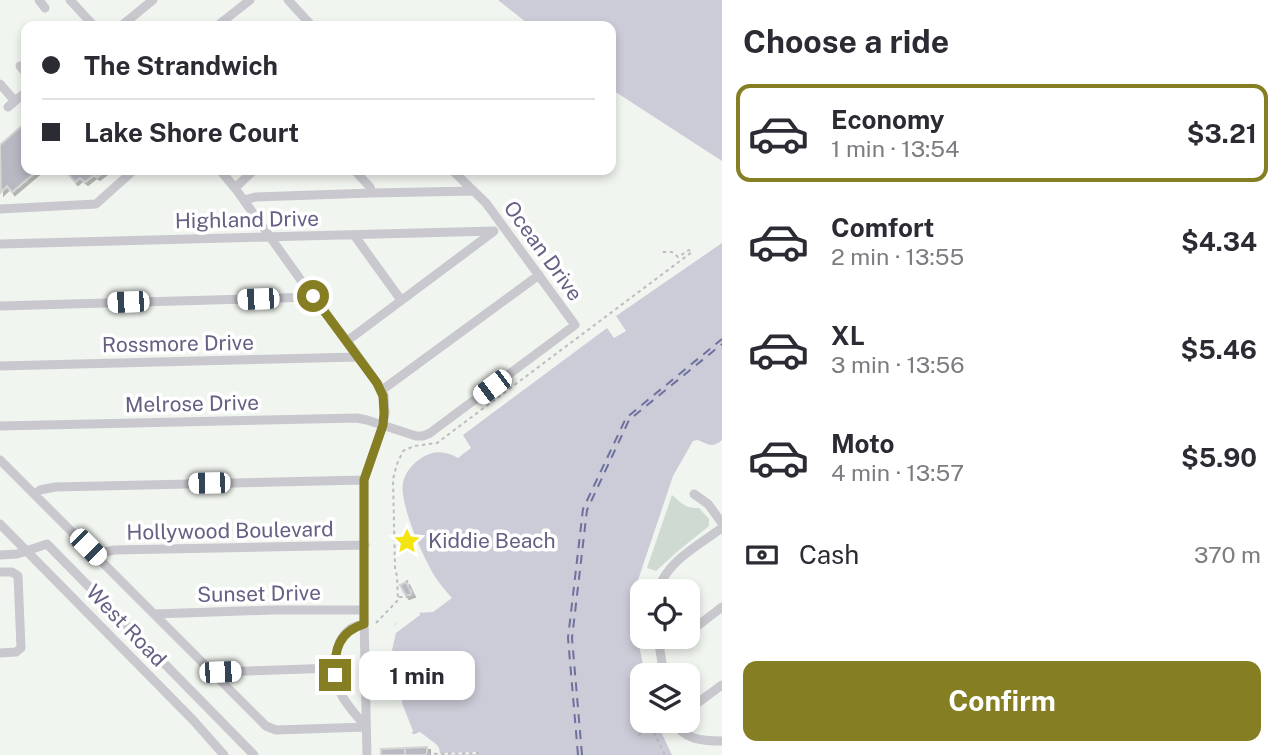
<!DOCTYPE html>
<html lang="en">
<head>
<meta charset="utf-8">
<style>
	body { margin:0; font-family:"Public Sans",sans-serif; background:#f2f2f3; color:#2b2b33; height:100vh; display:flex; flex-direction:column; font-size:26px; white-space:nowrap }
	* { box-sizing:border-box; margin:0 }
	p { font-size:23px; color:#7c7c81 }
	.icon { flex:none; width:38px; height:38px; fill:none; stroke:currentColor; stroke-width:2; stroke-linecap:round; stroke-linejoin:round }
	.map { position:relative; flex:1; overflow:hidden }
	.sheet { display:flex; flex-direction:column; background:#fff; width:560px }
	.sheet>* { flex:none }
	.top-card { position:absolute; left:21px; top:21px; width:595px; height:154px; border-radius:14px; box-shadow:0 4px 10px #0003; display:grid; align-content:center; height:154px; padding:0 21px; background:#fff }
	.controls { position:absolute; left:630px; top:579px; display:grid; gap:14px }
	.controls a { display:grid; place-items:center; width:70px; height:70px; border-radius:14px; background:#fff; box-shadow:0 4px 10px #0003; font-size:35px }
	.end { position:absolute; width:32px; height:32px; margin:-16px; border:9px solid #857e23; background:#fff; box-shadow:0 0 0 4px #fff }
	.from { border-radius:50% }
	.bubble { position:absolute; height:49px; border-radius:14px; background:#fff; box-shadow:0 4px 10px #0003; font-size:23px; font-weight:700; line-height:49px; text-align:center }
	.car { position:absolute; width:21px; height:42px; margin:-21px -10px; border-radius:9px; box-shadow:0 0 5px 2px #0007; background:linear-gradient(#fff 24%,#345 0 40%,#fff 0 76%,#345 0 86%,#fff 0) }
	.top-card b { display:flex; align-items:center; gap:24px; height:66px; font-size:26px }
	.top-card b+b { border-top:2px solid #e1e1e2 }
	.top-card i { width:18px; height:18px; background:#2b2b33 }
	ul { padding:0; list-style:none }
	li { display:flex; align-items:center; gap:21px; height:98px; margin:0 14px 10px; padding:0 7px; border:4px solid transparent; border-radius:14px }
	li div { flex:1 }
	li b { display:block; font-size:26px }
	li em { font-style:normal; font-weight:700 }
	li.current { border-color:#857e23 }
	li>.icon { width:63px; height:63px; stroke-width:1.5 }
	h2 { padding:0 21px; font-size:32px; line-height:84px }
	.pay { display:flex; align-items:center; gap:18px; height:77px; padding:0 21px; font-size:26px }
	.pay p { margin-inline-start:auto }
	.action { display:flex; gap:14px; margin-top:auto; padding:14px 21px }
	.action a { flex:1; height:80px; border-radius:14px; background:#857e23; color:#fff; font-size:28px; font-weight:700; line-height:80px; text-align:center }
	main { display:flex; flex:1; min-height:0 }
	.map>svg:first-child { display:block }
	.green { fill:#cedad2 }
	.water { fill:#cbccd7 }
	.pier { fill:#f1f5ef }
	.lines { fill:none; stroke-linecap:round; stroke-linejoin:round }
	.ferry { stroke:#6e709e; stroke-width:2; stroke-dasharray:9 7; stroke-linecap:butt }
	.building { fill:#b7b8c2; stroke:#d3d5d3; stroke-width:2; filter:url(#shadow) }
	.path { stroke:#bdbcc1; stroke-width:2; stroke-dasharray:3.5 3.5; stroke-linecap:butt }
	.minor { stroke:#c9c8ce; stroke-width:9 }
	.route { stroke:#857e23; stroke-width:9 }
	.labels { text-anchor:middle; stroke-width:7; stroke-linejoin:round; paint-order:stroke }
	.street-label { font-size:21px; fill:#656084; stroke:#fff }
	.poi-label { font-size:21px; fill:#656084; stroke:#fff; text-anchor:start }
</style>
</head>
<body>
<main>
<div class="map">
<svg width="722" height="755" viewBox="0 0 722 755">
	<defs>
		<filter id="shadow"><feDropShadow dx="3" dy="3" stdDeviation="0" flood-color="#0004"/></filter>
	</defs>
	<rect width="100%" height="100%" fill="#f1f5ef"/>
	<path class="green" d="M 672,495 C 682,503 685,509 699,508 L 709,519 L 709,526 L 678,551 L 656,571 L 647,568 Z"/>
	<path class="water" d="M 498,0 L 722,0 L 722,161 L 611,89 L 611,26 L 531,26 Z
		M 722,243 L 722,440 C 713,448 709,445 698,440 L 693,441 L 673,476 L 632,598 L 632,610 L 645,675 L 642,676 L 642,721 L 656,721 L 672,755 L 429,755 L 429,753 L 436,753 L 420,734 L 413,734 L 409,730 L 395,694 L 391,635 L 395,624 L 405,616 L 415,613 L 433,612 L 452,598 C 447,592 442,587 438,581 C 425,563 399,504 403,483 C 405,472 413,463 423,457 C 434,450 446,451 458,458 L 471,448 L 463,435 L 607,328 L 614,338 L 626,331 L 616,316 Z"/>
	<path class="pier" d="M 413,611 L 420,613 L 420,615 L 396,633 L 392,650 L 396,676 L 402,695 L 402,703 L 413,731 L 409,735 L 391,690 L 386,662 L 386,647 L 388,638 L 395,625 L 404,615 Z
		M 420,732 L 436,744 L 439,748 L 440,753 L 479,752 L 479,754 L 427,755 L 429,753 L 429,749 L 431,749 L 427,743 L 419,737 L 412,738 L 417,733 Z"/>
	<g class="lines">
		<path class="ferry" d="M 578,755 L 568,638 L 583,509 L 626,418 L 722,339
			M 582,755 L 572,638 L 587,510 L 629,420 L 722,344"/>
	</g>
	<path class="building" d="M 26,122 L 26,170 L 38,170 L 12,192 L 7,186 L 1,192 L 0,145 Z
		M 65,170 L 106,170 L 97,177 L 94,175 L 85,182 L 80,178 L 75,182 Z
		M 406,582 L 412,594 L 406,596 L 400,585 Z
		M 427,747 L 427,753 L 425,755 L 405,755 L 405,748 Z
		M 405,748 L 405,755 L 381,755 L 381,749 Z"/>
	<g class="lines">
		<path class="path" d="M 399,597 L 411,597 L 413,593 L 407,581 L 406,581
			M 376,623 L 398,600 L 397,576 L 395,568 L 393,479 L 397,464 L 403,451 L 414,446 L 437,443 L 692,252 L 689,250 L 678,257 L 672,252 L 662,252
			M 651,726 L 665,755
			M 638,735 L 653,729
			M 427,754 L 479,753"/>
		<path class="minor" d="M 39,0 L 45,8
			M 70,0 L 94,26
			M 288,0 L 312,26
			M 121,26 L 153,0
			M 217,26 L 250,0
			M 20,66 L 26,73
			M 0,84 L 15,101 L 8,107
			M 15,101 L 26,92
			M 220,170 L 235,188 L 313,297 L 347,341 L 377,383 L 384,395 L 385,413 L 383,425 L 364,480 L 364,619 L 367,755
			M 354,170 L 370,187 L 372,193
			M 235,188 L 254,170
			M 244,200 L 255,197 L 372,193 L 473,191
			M 0,209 L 96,204 L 134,170
			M 354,235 L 401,300
			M 0,244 L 494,231
			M 0,306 L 313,297
			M 347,341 L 493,232
			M 0,366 L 358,357
			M 382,390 L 539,275
			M 0,426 L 357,418 L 367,420 L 416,436 L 423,436 L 430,433 L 575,325 L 486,203 L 452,170
			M 0,460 L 266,726 L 276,730 L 366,727
			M 694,494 L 708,504 L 722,523
			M 35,495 L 40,490 L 55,487 L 364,480
			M 0,524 L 193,720 L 224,755
			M 0,555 L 17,554 L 47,544 L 254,755
			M 98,558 L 105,552 L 114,550 L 365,545
			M 0,572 L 12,572 L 18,576 L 21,648 L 16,652 L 0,653
			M 657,592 C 667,561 697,546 722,528
			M 155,614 L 273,610 L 364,610
			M 364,624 C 359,625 353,626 349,630 C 333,642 332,675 340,692 C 346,705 357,716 366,727
			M 688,633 L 722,607
			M 658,637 L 664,676
			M 679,639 L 682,637
			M 215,674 L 220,672 L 335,668
			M 688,710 L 722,685
			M 673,721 C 684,740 702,741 722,741"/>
	</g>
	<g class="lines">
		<path class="route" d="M 313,296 L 377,383 L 383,396 L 384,413 L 383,425 L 364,480 L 364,624 C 339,632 334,649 335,675"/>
	</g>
	<defs>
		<g id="sight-bare" transform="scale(2.1)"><path d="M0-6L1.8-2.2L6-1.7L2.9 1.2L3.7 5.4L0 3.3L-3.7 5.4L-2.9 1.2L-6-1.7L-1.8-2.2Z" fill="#f4e410" stroke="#fff" stroke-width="2.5" paint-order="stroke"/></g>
	</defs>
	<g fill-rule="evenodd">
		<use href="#sight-bare" x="407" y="541"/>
	</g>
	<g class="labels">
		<g class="street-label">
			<text transform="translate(247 220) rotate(-1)" y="7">Highland Drive</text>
			<text transform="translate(543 251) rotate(54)" y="7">Ocean Drive</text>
			<text transform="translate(178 344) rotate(-1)" y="7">Rossmore Drive</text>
			<text transform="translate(192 404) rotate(-1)" y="7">Melrose Drive</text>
			<text transform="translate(230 531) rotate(-1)" y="7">Hollywood Boulevard</text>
			<text transform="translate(259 594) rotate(-1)" y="7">Sunset Drive</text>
			<text transform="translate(126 626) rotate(46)" y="7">West Road</text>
		</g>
		<g class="poi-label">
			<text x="428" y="548">Kiddie Beach</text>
		</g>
	</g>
</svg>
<div class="controls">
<a><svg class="icon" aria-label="locate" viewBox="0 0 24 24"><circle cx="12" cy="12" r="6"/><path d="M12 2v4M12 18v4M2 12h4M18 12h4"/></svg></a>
<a><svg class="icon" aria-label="layers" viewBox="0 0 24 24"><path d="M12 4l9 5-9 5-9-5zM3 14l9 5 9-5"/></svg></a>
</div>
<i class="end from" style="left:313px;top:296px"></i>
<i class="end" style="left:335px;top:675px"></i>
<div class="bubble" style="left:359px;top:651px;width:116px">1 min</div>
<i class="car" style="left:258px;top:299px;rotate:268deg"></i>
<i class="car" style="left:128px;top:302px;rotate:268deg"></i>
<i class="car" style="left:492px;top:387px;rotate:233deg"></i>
<i class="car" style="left:209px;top:483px;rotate:269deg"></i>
<i class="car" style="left:88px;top:547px;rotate:135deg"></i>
<i class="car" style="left:220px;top:672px;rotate:88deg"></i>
<div class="top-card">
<b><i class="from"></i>The Strandwich</b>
<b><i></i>Lake Shore Court</b>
</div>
</div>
<section class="sheet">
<h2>Choose a ride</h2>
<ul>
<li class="current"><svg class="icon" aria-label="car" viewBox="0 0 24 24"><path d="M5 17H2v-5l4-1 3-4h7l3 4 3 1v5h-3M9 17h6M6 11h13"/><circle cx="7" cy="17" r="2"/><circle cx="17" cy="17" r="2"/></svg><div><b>Economy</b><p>1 min · 13:54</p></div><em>$3.21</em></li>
<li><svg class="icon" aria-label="car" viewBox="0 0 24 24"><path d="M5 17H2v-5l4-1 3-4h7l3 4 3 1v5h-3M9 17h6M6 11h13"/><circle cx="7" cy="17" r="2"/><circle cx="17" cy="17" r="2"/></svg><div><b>Comfort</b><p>2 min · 13:55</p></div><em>$4.34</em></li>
<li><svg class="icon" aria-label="car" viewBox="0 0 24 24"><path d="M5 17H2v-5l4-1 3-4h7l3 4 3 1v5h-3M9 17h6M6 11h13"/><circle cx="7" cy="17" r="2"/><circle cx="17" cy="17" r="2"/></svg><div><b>XL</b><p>3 min · 13:56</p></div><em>$5.46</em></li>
<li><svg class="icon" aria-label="car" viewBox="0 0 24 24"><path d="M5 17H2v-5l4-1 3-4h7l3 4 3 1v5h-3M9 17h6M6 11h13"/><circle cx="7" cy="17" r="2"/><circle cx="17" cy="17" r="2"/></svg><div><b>Moto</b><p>4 min · 13:57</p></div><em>$5.90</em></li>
</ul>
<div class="pay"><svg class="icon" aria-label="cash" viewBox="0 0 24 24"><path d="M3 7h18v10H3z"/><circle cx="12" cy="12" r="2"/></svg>Cash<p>370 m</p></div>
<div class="action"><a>Confirm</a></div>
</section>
</main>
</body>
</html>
